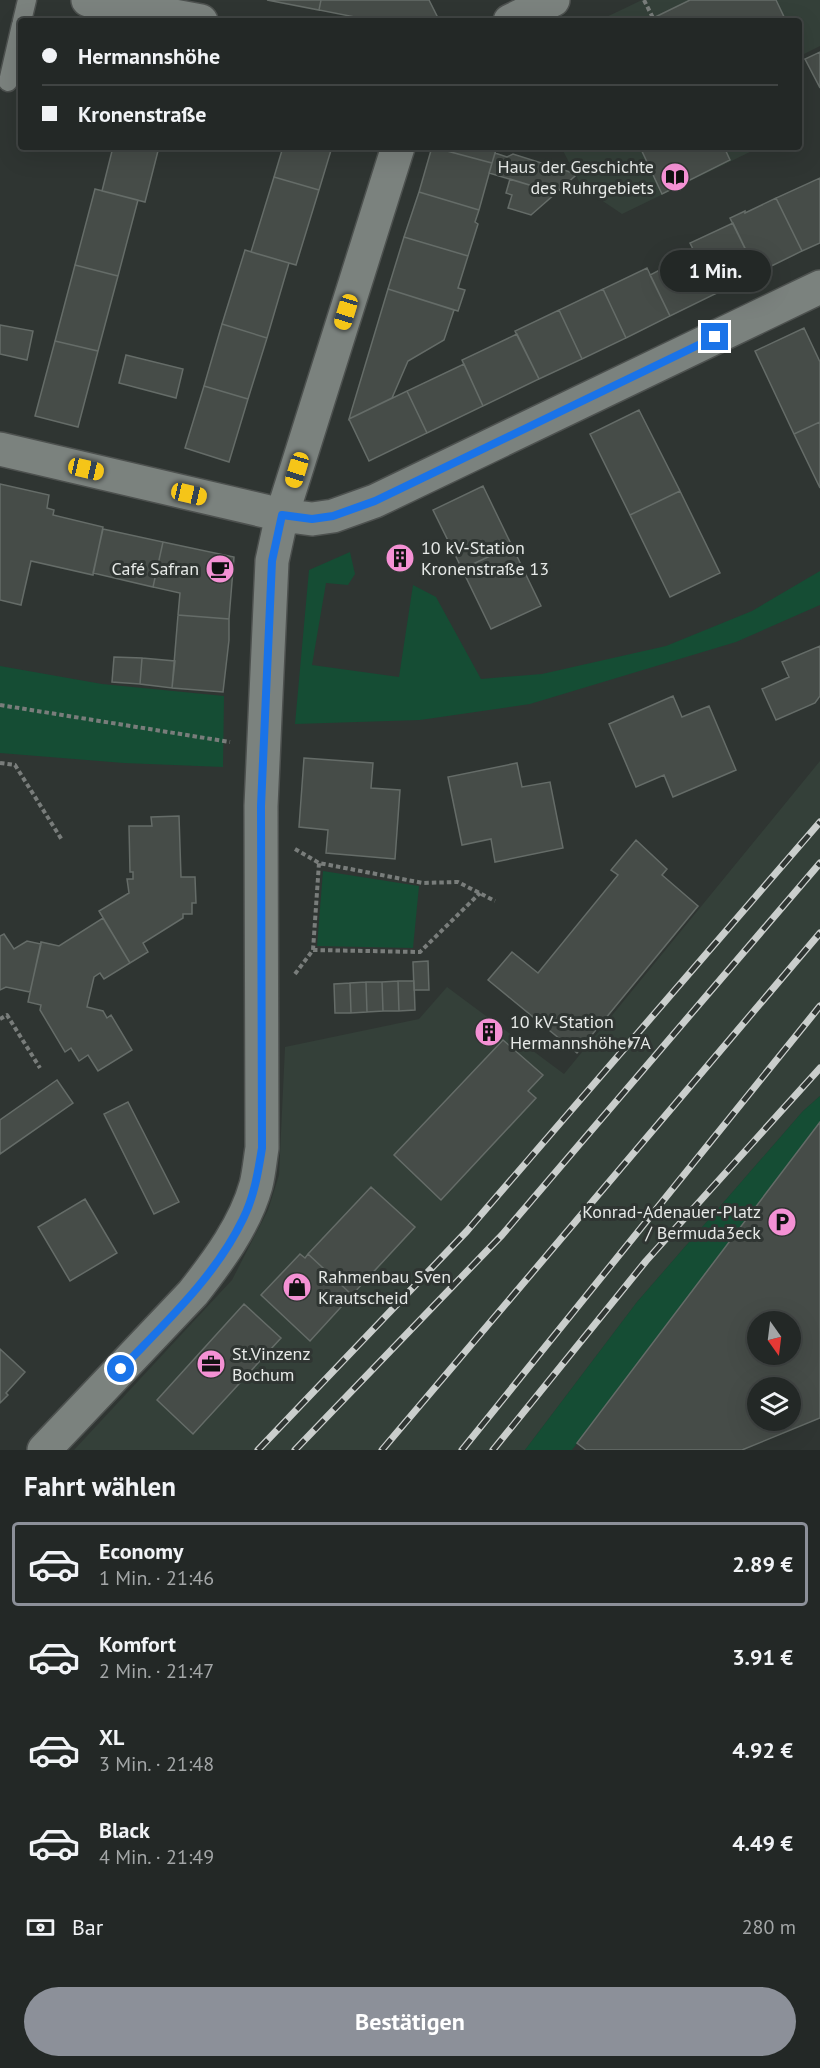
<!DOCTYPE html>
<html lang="de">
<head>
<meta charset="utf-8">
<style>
	body { margin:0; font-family:"PT Sans",sans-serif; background:#2b302e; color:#f1f3f6; height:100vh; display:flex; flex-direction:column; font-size:22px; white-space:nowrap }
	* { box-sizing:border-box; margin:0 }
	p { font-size:20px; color:#a3a6a7 }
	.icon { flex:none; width:33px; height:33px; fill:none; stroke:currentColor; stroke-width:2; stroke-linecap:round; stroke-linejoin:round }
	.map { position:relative; height:1450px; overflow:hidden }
	.side { display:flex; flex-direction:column; background:#232826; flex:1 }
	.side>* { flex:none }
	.banner { position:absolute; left:18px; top:18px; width:784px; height:132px; border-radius:6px; box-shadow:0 6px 24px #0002,0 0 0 2px #404443; display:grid; align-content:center; height:132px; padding:0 24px; background:#232826 }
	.needle { width:39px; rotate:166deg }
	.controls { position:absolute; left:747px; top:1311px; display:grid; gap:12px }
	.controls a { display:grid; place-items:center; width:54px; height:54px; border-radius:50%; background:#232826; box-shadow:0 6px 24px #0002,0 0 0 2px #404443; font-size:30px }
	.end { position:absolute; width:27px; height:27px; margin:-14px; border:8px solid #1a73e8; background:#fff; box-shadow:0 0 0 3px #fff }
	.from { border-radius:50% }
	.bubble { position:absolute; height:42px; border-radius:21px; background:#232826; box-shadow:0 6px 24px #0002,0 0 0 2px #404443; font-size:20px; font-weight:800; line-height:42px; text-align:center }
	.car { position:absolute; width:18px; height:36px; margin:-18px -9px; border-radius:8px; box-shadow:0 0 4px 2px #0007; background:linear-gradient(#f5c518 24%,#345 0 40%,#f5c518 0 76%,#345 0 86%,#f5c518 0) }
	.banner b { display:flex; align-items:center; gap:21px; height:57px; font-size:22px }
	.banner b+b { border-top:2px solid #404443 }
	.banner i { width:15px; height:15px; background:#f1f3f6 }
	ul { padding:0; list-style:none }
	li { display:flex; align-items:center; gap:18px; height:84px; margin:0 12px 9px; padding:0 12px; border:3px solid transparent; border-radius:6px }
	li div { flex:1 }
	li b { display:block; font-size:22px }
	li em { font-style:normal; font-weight:800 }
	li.current { border-color:#8c9099 }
	li>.icon { width:54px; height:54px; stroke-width:1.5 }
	h2 { padding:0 24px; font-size:27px; line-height:72px }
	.pay { display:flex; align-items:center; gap:15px; height:66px; padding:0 24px; font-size:22px }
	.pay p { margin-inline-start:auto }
	.button { display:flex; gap:12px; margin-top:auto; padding:12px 24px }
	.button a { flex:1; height:69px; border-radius:36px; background:#8c9099; color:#fff; font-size:24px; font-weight:800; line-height:69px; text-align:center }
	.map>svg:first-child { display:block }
	.built { fill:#344039 }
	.green { fill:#154d34 }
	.building { fill:#464c48; stroke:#656c68; stroke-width:1.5; fill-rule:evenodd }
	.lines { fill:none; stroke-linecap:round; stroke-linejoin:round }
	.lane-casing { stroke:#4d514f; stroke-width:21 }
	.street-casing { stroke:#4d514f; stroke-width:36 }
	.path { stroke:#797d7b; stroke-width:4; stroke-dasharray:4.5 3; stroke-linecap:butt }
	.lane { stroke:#7b827e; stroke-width:18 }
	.street { stroke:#7b827e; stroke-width:33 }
	.rail-casing { stroke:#cacecc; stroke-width:7 }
	.rail { stroke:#2f3532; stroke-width:4.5; stroke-dasharray:14; stroke-linecap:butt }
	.route { stroke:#1a73e8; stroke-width:8 }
	.labels { text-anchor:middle; stroke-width:6; stroke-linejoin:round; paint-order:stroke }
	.poi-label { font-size:18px; fill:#e6e9e7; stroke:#2f3532; text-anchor:start }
</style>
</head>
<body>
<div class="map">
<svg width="820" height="1450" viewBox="0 0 820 1450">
	<rect width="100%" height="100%" fill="#2f3532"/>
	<path class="built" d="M 642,0 L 820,0 L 820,46 L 800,56 L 800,21 L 598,21 Z
		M 561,147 L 750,147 L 752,151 L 622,214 L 582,187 Z
		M 820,761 L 820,1096 L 803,1111 L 637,1302 L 525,1450 L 74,1450 L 232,1280 L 268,1210 L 279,1175 L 285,1047 L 419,1019 L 447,987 L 564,1074 Z"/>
	<path class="green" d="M 350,552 L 355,574 L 348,585 L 326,583 L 312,665 L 399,677 L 413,585 L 436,597 L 481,679 L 542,674 L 666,646 L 752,611 L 820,571 L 820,605 L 736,642 L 530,704 L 420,720 L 295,724 L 309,570 Z
		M 0,666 L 102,684 L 224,696 L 223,767 L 124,763 L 0,753 Z
		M 323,871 L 419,886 L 413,948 L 317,946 Z
		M 820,1096 L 820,1122 L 572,1450 L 525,1450 L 637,1302 L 803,1111 Z"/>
	<path class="building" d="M 267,0 L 321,0 L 319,10 Z
		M 321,0 L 429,0 L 437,16 L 427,21 L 375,21 L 319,10 Z
		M 690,0 L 776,0 L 786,21 L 647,21 Z
		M 820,52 L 820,88 L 805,59 Z
		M 113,147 L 159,147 L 145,202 L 102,191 Z
		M 283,147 L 332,147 L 319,190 L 274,177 Z
		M 432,147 L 497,147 L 492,163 Z
		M 432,147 L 492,163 L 479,210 L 419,192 Z
		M 640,147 L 724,147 L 730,160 L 662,194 Z
		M 495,153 L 507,157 L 513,154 L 573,173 L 575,176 L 556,193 L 489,173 Z
		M 274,177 L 319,190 L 296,265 L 251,252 Z
		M 820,178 L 820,243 L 802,251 L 776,198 Z
		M 510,179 L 556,193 L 531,215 L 508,208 L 512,195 L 506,193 Z
		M 95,189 L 138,200 L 118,276 L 75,265 Z
		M 419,192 L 479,210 L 475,222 L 478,224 L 468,256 L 404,237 Z
		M 776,198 L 802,251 L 757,273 L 730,218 L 745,211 L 745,213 Z
		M 733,223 L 757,273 L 715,294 L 690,243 Z
		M 404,237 L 468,256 L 458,288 L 465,290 L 458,311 L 388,289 Z
		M 245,250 L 289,263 L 267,338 L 222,324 Z
		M 694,252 L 715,294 L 670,316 L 650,275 Z
		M 75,265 L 118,276 L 98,351 L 55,341 Z
		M 647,268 L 670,316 L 626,338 L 603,289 Z
		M 388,289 L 454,310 L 444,340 L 408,361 L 392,398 L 349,419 Z
		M 603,289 L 626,338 L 582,359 L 559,310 Z
		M 559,310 L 582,359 L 539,379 L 515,331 Z
		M 222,324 L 267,338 L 248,399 L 204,386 Z
		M 0,325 L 33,331 L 27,360 L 0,354 Z
		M 804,328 L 820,362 L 820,422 L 794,434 L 755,351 Z
		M 517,334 L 539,379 L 483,406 L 462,360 Z
		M 55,341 L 98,351 L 78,427 L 35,416 Z
		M 126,355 L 183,369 L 176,398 L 119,383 Z
		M 464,364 L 483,406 L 427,433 L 407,391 Z
		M 204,386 L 248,399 L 229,462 L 185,448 Z
		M 407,391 L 427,433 L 369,461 L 349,419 Z
		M 639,410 L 680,491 L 630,515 L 590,434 Z
		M 820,422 L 820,488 L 794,434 Z
		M 0,484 L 49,495 L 47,508 L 54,510 L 53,515 L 103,527 L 93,575 L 31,561 L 21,605 L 0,600 Z
		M 483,486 L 512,546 L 462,569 L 433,510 Z
		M 680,491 L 720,573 L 670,597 L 630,515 Z
		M 103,529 L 163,542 L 153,587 L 93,573 Z
		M 163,542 L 234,557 L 229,619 L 178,615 L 180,593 L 153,587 Z
		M 404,546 L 410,563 L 395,568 L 389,553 Z
		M 512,546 L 541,606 L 491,629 L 462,569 Z
		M 178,615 L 229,619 L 229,640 L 223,692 L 172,688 Z
		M 820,646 L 820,696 L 815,703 L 776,720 L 762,689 L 789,677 L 782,662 Z
		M 114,657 L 142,658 L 140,684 L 112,682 Z
		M 142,658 L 175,661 L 172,688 L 140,684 Z
		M 673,696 L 682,717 L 709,706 L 736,770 L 673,797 L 664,775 L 636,787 L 609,724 Z
		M 304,758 L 373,763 L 371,788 L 400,790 L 395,859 L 326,853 L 328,830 L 299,827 Z
		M 517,763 L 522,787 L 550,782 L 563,848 L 495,862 L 491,839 L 462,845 L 448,777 Z
		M 179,816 L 181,877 L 195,877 L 196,903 L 192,903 L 192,914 L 183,914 L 183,918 L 143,943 L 148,952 L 130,963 L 99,911 L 129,893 L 127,879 L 133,879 L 133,872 L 130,872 L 129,826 L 152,826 L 151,817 Z
		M 636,840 L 667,869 L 662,875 L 698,906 L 577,1053 L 488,980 L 512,952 L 538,973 L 618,875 L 611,870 Z
		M 103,918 L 130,963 L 104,979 L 100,973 L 94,977 L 87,1007 L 103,1011 L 107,1018 L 111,1015 L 132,1050 L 98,1071 L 88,1055 L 79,1061 L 71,1048 L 65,1052 L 40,1010 L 41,1005 L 28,1002 L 41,942 L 59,946 Z
		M 4,934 L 14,949 L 27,941 L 41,944 L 30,992 L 6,987 L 0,990 L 0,936 Z
		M 428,961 L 429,990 L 414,990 L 413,962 Z
		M 398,981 L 414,981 L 415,1010 L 399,1011 Z
		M 398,981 L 399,1011 L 383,1011 L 382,982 Z
		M 366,982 L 382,982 L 383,1011 L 367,1012 Z
		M 366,982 L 367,1012 L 351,1013 L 350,983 Z
		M 350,983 L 351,1013 L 335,1013 L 334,984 Z
		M 485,1024 L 497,1034 L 492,1040 L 480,1029 Z
		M 503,1040 L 543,1075 L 528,1091 L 536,1098 L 441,1200 L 394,1155 Z
		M 57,1080 L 73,1103 L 0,1154 L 0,1120 Z
		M 128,1102 L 179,1202 L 154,1214 L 104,1114 Z
		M 820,1122 L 820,1418 L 742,1450 L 586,1450 L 577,1443 ZM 758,1322 L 790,1322 L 790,1354 L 758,1354 ZM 758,1388 L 790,1388 L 790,1420 L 758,1420 Z
		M 371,1187 L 415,1227 L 352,1295 L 308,1254 Z
		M 85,1199 L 117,1253 L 70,1281 L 38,1227 Z
		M 300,1254 L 305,1258 L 308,1254 L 352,1295 L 310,1341 L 261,1295 Z
		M 244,1304 L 281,1338 L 193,1434 L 157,1400 Z
		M 0,1349 L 25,1372 L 6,1393 L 8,1395 L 0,1403 Z"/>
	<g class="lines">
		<g class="lane-casing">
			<path id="lane" d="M 22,21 L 27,0
				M 8,82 L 21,25"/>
		</g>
		<g class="street-casing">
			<path id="street" d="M 88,0 L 201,21
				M 510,21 L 553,0
				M 0,449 L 282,515 L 312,519 L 333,516 L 375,501 L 820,287
				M 44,1450 L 193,1293 C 218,1261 245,1225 256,1185 C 259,1173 260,1160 262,1148 L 261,806 L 272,561 L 282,515 L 398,147"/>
		</g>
		<path class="path" d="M 644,0 L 653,18
			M 0,705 L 230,742
			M 0,763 L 15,765 L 62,840
			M 295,849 L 319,863 L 423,883 L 458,882 L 495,901
			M 313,950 L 420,952 L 480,893
			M 295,974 L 313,950 L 319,863
			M 0,1019 L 7,1015 L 40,1068"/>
		<use href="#lane" class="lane"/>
		<use href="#street" class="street"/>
		<g class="rail-casing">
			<path id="rail" d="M 258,1450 L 467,1231 L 820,822
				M 295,1450 L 502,1235 L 820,863
				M 382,1450 L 820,933
				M 462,1450 L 820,1006
				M 493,1450 L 646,1261 L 820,1068"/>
		</g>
		<use href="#rail" class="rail"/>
	</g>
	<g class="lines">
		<path class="route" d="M 121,1369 C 165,1323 215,1277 243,1219 C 254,1197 258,1173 262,1148 L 261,806 L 272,561 L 282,515 L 312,519 L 333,516 L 375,501 L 715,337"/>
	</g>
	<defs>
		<g id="library-disc" transform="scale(1.5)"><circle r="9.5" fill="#f491d4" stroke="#2f3532"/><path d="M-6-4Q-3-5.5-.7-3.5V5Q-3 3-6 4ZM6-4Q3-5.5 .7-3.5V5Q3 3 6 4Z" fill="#111"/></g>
		<g id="building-disc" transform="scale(1.5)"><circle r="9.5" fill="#f491d4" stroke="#2f3532"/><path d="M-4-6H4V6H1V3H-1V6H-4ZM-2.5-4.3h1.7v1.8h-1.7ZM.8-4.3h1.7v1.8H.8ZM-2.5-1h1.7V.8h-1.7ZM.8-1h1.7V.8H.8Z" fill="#111"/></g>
		<g id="cafe-disc" transform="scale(1.5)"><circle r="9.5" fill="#f491d4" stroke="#2f3532"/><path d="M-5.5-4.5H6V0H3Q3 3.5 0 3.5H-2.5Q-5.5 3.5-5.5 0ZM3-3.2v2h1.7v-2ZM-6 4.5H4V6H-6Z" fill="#111"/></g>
		<g id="parking-disc" transform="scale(1.5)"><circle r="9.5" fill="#f491d4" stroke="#2f3532"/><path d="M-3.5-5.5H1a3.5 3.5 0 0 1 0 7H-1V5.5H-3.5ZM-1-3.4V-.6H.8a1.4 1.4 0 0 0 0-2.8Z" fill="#111"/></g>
		<g id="shop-disc" transform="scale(1.5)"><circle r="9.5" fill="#f491d4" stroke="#2f3532"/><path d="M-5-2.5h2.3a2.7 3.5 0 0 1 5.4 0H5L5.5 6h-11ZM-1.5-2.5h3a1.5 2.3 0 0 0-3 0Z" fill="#111"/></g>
		<g id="office-disc" transform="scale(1.5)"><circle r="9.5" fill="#f491d4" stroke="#2f3532"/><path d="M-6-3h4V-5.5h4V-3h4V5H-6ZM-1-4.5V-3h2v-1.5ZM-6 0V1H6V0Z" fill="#111"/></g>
	</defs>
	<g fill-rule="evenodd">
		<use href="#library-disc" x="675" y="177"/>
		<use href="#building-disc" x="400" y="558"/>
		<use href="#cafe-disc" x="220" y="569"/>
		<use href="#building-disc" x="489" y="1032"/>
		<use href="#parking-disc" x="782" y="1222"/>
		<use href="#shop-disc" x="297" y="1287"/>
		<use href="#office-disc" x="211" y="1364"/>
	</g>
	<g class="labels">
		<g class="poi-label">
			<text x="654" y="173" text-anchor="end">Haus der Geschichte<tspan x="654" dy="21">des Ruhrgebiets</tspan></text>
			<text x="421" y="554">10 kV-Station<tspan x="421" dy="21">Kronenstraße 13</tspan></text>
			<text x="199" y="575" text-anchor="end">Café Safran</text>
			<text x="510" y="1028">10 kV-Station<tspan x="510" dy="21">Hermannshöhe 7A</tspan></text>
			<text x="761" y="1218" text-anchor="end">Konrad-Adenauer-Platz<tspan x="761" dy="21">/ Bermuda3eck</tspan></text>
			<text x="318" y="1283">Rahmenbau Sven<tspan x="318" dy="21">Krautscheid</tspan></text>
			<text x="232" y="1360">St.Vinzenz<tspan x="232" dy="21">Bochum</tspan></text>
		</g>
	</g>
</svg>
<div class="controls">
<a><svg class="needle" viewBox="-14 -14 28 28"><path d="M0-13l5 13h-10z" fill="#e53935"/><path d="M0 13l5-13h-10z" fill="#a3a6a7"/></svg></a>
<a><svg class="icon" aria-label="layers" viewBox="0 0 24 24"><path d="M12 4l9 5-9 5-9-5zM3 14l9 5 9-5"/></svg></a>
</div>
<i class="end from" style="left:121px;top:1369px"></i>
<i class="end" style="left:715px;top:337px"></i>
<div class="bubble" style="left:660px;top:250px;width:111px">1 Min.</div>
<i class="car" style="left:346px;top:312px;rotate:197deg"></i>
<i class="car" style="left:86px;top:469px;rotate:103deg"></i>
<i class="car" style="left:297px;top:470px;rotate:197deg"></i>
<i class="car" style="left:189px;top:494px;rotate:103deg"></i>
<div class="banner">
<b><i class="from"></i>Hermannshöhe</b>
<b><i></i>Kronenstraße</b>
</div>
</div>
<section class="side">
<h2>Fahrt wählen</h2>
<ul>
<li class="current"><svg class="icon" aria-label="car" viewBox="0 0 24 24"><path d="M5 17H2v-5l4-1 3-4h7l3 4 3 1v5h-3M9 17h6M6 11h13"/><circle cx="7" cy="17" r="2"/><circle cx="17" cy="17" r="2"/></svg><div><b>Economy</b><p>1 Min. · 21:46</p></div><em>2.89 €</em></li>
<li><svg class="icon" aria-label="car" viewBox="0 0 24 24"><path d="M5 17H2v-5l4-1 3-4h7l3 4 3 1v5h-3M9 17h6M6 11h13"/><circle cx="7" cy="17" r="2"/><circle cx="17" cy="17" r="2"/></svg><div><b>Komfort</b><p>2 Min. · 21:47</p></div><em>3.91 €</em></li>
<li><svg class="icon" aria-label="car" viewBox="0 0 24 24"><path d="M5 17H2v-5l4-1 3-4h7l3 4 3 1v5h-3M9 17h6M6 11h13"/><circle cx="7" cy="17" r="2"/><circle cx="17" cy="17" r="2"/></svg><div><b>XL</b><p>3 Min. · 21:48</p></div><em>4.92 €</em></li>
<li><svg class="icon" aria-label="car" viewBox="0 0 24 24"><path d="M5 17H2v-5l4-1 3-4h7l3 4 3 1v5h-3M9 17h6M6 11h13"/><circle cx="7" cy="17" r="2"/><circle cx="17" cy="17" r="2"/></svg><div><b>Black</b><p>4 Min. · 21:49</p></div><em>4.49 €</em></li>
</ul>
<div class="pay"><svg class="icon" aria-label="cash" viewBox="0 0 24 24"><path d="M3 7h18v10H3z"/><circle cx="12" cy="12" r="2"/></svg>Bar<p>280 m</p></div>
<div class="button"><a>Bestätigen</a></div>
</section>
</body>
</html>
